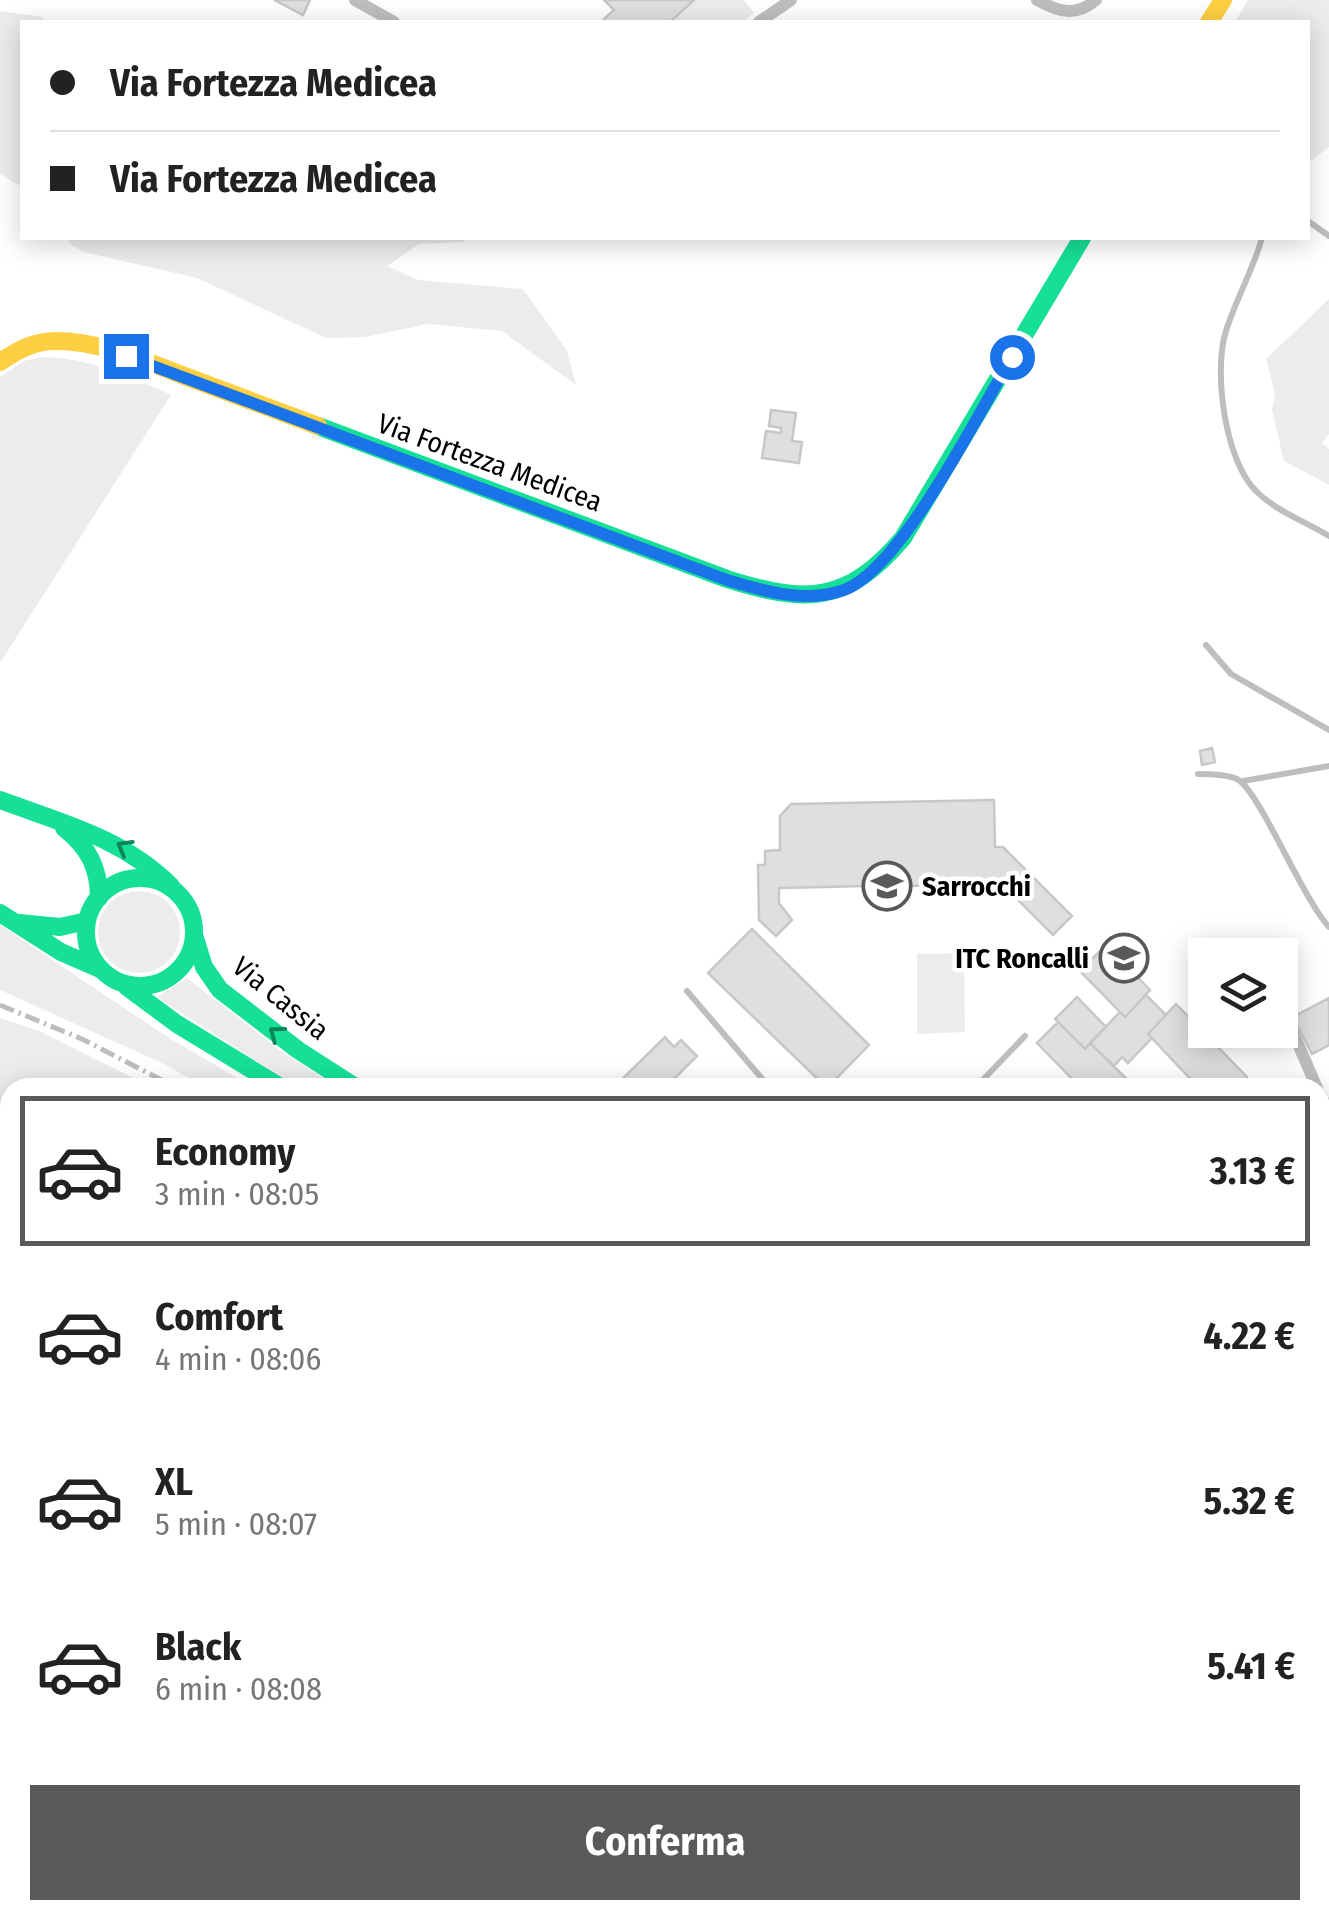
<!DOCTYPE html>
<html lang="it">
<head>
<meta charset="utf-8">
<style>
	body { margin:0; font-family:"Fira Sans Condensed",sans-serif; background:#f6f6f6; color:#222; height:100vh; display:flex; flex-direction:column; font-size:38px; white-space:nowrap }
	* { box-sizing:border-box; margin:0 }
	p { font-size:32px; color:#767676 }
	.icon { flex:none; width:55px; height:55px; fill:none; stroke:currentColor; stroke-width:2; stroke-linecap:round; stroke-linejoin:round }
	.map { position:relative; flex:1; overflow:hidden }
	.side { position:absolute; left:0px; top:1078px; width:1330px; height:842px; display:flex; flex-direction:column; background:#fff; border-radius:30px 30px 0 0; box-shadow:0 5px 25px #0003 }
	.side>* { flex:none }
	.banner { position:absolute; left:20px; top:20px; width:1290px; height:220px; border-radius:0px; box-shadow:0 5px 25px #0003; display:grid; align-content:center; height:220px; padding:0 30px; background:#fff }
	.controls { position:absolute; left:1188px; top:938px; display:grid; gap:20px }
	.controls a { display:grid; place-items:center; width:110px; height:110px; border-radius:0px; background:#fff; box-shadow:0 5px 25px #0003; font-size:50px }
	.end { position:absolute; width:45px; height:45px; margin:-22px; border:12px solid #1a73e8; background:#fff; box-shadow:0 0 0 5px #fff }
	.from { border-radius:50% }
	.banner b { display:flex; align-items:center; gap:35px; height:95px; font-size:38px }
	.banner b+b { border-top:2px solid #e0e0e0 }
	.banner i { width:25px; height:25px; background:#222 }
	ul { padding:18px 0 0; list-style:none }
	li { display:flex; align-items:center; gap:30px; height:150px; margin:0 20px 15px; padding:0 10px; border:5px solid transparent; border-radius:0px }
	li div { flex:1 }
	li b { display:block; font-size:38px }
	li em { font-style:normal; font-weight:700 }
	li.current { border-color:#595959 }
	li>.icon { width:90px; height:90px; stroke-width:1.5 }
	.cta { display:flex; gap:20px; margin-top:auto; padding:20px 30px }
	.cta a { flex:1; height:115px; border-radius:0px; background:#595959; color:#fff; font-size:40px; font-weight:700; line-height:115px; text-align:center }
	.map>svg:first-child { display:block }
	.green { fill:#ececec }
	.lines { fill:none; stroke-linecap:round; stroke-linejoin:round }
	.stream { stroke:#bfbfbf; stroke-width:5 }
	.building { fill:#dfdfdf; stroke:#c7c7c7; stroke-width:2.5 }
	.lane { stroke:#bebebe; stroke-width:6 }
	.street { stroke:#bebebe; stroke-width:12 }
	.fast { stroke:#16e098; stroke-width:18 }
	.slow { stroke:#ffcf43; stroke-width:18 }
	.rail { stroke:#bebebe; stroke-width:5; stroke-dasharray:15 5 2.5 5; stroke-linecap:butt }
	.oneway { stroke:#0d865b }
	.route { stroke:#1a73e8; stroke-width:12 }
	.labels { text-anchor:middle; stroke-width:9; stroke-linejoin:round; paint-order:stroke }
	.street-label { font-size:28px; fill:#000; stroke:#fff }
	.poi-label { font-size:28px; font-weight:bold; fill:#000; stroke:#fff; text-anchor:start }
</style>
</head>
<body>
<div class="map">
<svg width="1329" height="1918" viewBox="0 0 1329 1918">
	<rect width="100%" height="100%" fill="#fff"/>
	<path class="green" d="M 694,0 L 744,0 L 754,13 L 742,22 L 670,22 Z
		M 1248,0 L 1329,0 L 1329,147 L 1308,163 L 1308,22 L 1235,22 Z
		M 0,11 L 43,17 L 43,22 L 22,22 L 22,187 L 0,174 Z
		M 67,238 L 464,238 L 464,242 L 419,244 L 387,266 L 418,280 L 523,289 L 567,351 L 576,385 L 502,331 L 428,324 L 365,337 L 326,338 L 197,278 L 84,252 L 71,245 Z
		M 1329,299 L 1329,434 L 1322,443 L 1329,449 L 1329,485 L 1284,461 L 1272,410 L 1275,394 L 1266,359 Z
		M 41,357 C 90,358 127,375 171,395 L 0,663 L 0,377 L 24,361 Z
		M98 932a41 41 0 1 1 82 0a41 41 0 1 1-82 0Z
		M 0,925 L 171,1039 L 253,1087 L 205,1087 L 164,1064 L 0,990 Z
		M 964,953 L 965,1032 L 917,1034 L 917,954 Z
		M 187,978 L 282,1052 L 338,1087 L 305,1087 L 282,1078 L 157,997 Z
		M 0,1018 L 39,1031 L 151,1087 L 10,1088 L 10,1266 L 0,1261 Z
		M 0,1333 L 10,1337 L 10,1588 L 0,1576 Z
		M 37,1910 L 249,1910 L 249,1918 L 30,1918 Z"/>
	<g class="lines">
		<path class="stream" d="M 0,1294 L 10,1298
			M 1320,1849 L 1329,1863"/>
	</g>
	<path class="building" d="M 274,0 L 310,0 L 303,15 Z
		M 604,0 L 694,0 L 670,22 L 607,22 L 604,19 L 614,10 Z
		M 771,410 L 796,413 L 792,441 L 802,442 L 799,463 L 762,458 L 766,431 L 781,433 L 781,428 L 769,426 Z
		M 1212,748 L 1215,762 L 1202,765 L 1200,751 Z
		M 994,800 L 995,847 L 1003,847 L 1072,916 L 1053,935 L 1002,884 L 906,886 L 906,896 L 870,897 L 870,886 L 779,888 L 779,903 L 792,920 L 776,936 L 759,920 L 758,865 L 765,865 L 765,851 L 780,850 L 780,816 L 791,804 Z
		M 752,929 L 869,1045 L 827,1088 L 708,973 Z
		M 1106,945 L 1150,990 L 1125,1017 L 1080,971 Z
		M 1146,995 L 1166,1015 L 1148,1034 L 1152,1038 L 1128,1063 L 1122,1057 L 1114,1066 L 1090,1043 L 1120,1012 L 1125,1017 Z
		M 1077,997 L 1106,1027 L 1085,1049 L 1055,1019 Z
		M 1329,998 L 1329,1045 L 1312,1054 L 1293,1017 Z
		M 1176,1004 L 1247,1077 L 1237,1088 L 1199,1088 L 1148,1034 Z
		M 1058,1022 L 1085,1049 L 1090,1043 L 1136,1088 L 1081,1088 L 1037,1043 Z
		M 1238,1030 L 1263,1030 L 1266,1038 L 1256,1042 L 1254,1036 L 1242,1040 Z
		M 665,1037 L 674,1047 L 681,1040 L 697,1056 L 665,1088 L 613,1088 Z
		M 1329,1170 L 1329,1242 L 1320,1242 L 1320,1171 Z
		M 1322,1461 L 1329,1464 L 1329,1491 L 1320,1487 Z
		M 1320,1487 L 1329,1491 L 1320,1512 Z
		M 1323,1514 L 1329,1517 L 1329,1541 L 1320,1537 Z
		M 1328,1576 L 1329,1611 L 1320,1612 L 1320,1579 Z
		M 1139,1910 L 1196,1910 L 1189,1915 L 1191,1918 L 1133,1918 L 1131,1915 Z"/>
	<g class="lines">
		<path class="lane" d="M 1308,221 L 1329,236
			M 1262,238 C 1253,270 1236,299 1226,331 C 1213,371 1225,462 1257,492 C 1276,511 1306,522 1329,536
			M 1206,645 L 1231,674 L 1329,730
			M 1198,774 C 1210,774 1226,774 1237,779 C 1259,790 1302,898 1329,927
			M 1243,781 L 1329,766
			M 687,991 L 770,1088
			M 975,1088 L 1025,1036"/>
		<path class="street" d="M 355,0 L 394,22
			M 1037,0 C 1059,12 1076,17 1096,0
			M 759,22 L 791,0
			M 1280,1002 L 1317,1088
			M 1320,1094 L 1329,1112
			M 1320,1338 L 1329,1317
			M 1320,1351 L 1329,1340
			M 1320,1760 L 1329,1777
			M 1320,1836 L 1329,1828
			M 1298,1910 L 1304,1918
			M 1017,1918 L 1027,1910"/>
		<path class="fast" d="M 318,426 L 727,579 C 806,604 847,604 903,538 L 1082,238
			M 0,800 C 62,823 123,838 171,886
			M 64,828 C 88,847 99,867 99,898
			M86 932a54 54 0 1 1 108 0a54 54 0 1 1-108 0Z
			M 0,913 L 61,952 L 100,969
			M 19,923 L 60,927 L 87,921
			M 194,935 L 204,967 L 220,990 L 298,1050 L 357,1088
			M 127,987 L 177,1024 L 282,1088
			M 0,1426 L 10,1431
			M 1320,1444 L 1329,1447
			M 0,1446 L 10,1450
			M 1320,1548 L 1329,1552
			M 698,1910 L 709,1918
			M 729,1910 L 740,1918"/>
		<path class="slow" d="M 1209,22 L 1223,0
			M 0,362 C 18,350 34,341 56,341 C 99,341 143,360 182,375 C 227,392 273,409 318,426"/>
		<path class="rail" d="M 0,1005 L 82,1039 L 177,1088
			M 1320,1731 L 1329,1735"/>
	</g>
	<defs><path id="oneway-chevron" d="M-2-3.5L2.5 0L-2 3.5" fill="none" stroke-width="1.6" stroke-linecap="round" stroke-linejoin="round" transform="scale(2.5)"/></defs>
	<g class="oneway">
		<use href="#oneway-chevron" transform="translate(124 847) rotate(-150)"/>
		<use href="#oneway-chevron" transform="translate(276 1033) rotate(-143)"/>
	</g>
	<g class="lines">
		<path class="route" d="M 126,356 L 727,580 C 763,591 803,603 841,591 C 899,574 979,412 1012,357"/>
	</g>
	<defs>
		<g id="school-ring" transform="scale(2.5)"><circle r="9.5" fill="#fff" stroke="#595959" stroke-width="1.5"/><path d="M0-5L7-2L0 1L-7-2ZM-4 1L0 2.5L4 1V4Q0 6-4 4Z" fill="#595959"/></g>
	</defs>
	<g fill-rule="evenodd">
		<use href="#school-ring" x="887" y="886"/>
		<use href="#school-ring" x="1124" y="958"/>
	</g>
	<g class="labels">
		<g class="street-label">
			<text transform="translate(490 462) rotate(20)" y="10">Via Fortezza Medicea</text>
			<text transform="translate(281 998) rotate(39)" y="10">Via Cassia</text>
		</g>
		<g class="poi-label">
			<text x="922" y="896">Sarrocchi</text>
			<text x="1089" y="968" text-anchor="end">ITC Roncalli</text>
		</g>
	</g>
</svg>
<div class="controls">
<a><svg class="icon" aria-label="layers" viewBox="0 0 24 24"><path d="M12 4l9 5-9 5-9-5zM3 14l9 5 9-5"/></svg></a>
</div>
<i class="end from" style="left:1012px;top:357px"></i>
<i class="end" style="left:126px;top:356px"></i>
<div class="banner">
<b><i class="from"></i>Via Fortezza Medicea</b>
<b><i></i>Via Fortezza Medicea</b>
</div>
<section class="side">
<ul>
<li class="current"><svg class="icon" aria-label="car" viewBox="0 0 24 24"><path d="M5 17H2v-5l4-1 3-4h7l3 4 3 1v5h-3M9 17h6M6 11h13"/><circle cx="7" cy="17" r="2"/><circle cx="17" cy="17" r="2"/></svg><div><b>Economy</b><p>3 min · 08:05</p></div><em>3.13 €</em></li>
<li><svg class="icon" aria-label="car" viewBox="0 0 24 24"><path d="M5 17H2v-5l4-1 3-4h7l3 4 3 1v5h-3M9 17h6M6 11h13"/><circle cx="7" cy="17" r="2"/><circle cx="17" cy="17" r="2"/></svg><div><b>Comfort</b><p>4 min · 08:06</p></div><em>4.22 €</em></li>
<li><svg class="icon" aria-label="car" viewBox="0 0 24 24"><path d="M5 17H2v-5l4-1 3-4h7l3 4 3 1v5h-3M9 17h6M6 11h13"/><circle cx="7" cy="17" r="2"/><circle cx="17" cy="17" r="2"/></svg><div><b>XL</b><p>5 min · 08:07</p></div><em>5.32 €</em></li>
<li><svg class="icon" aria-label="car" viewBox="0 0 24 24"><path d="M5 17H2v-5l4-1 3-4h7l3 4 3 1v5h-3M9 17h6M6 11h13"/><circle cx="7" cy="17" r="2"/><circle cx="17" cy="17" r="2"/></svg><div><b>Black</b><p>6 min · 08:08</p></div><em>5.41 €</em></li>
</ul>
<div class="cta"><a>Conferma</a></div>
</section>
</div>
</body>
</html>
